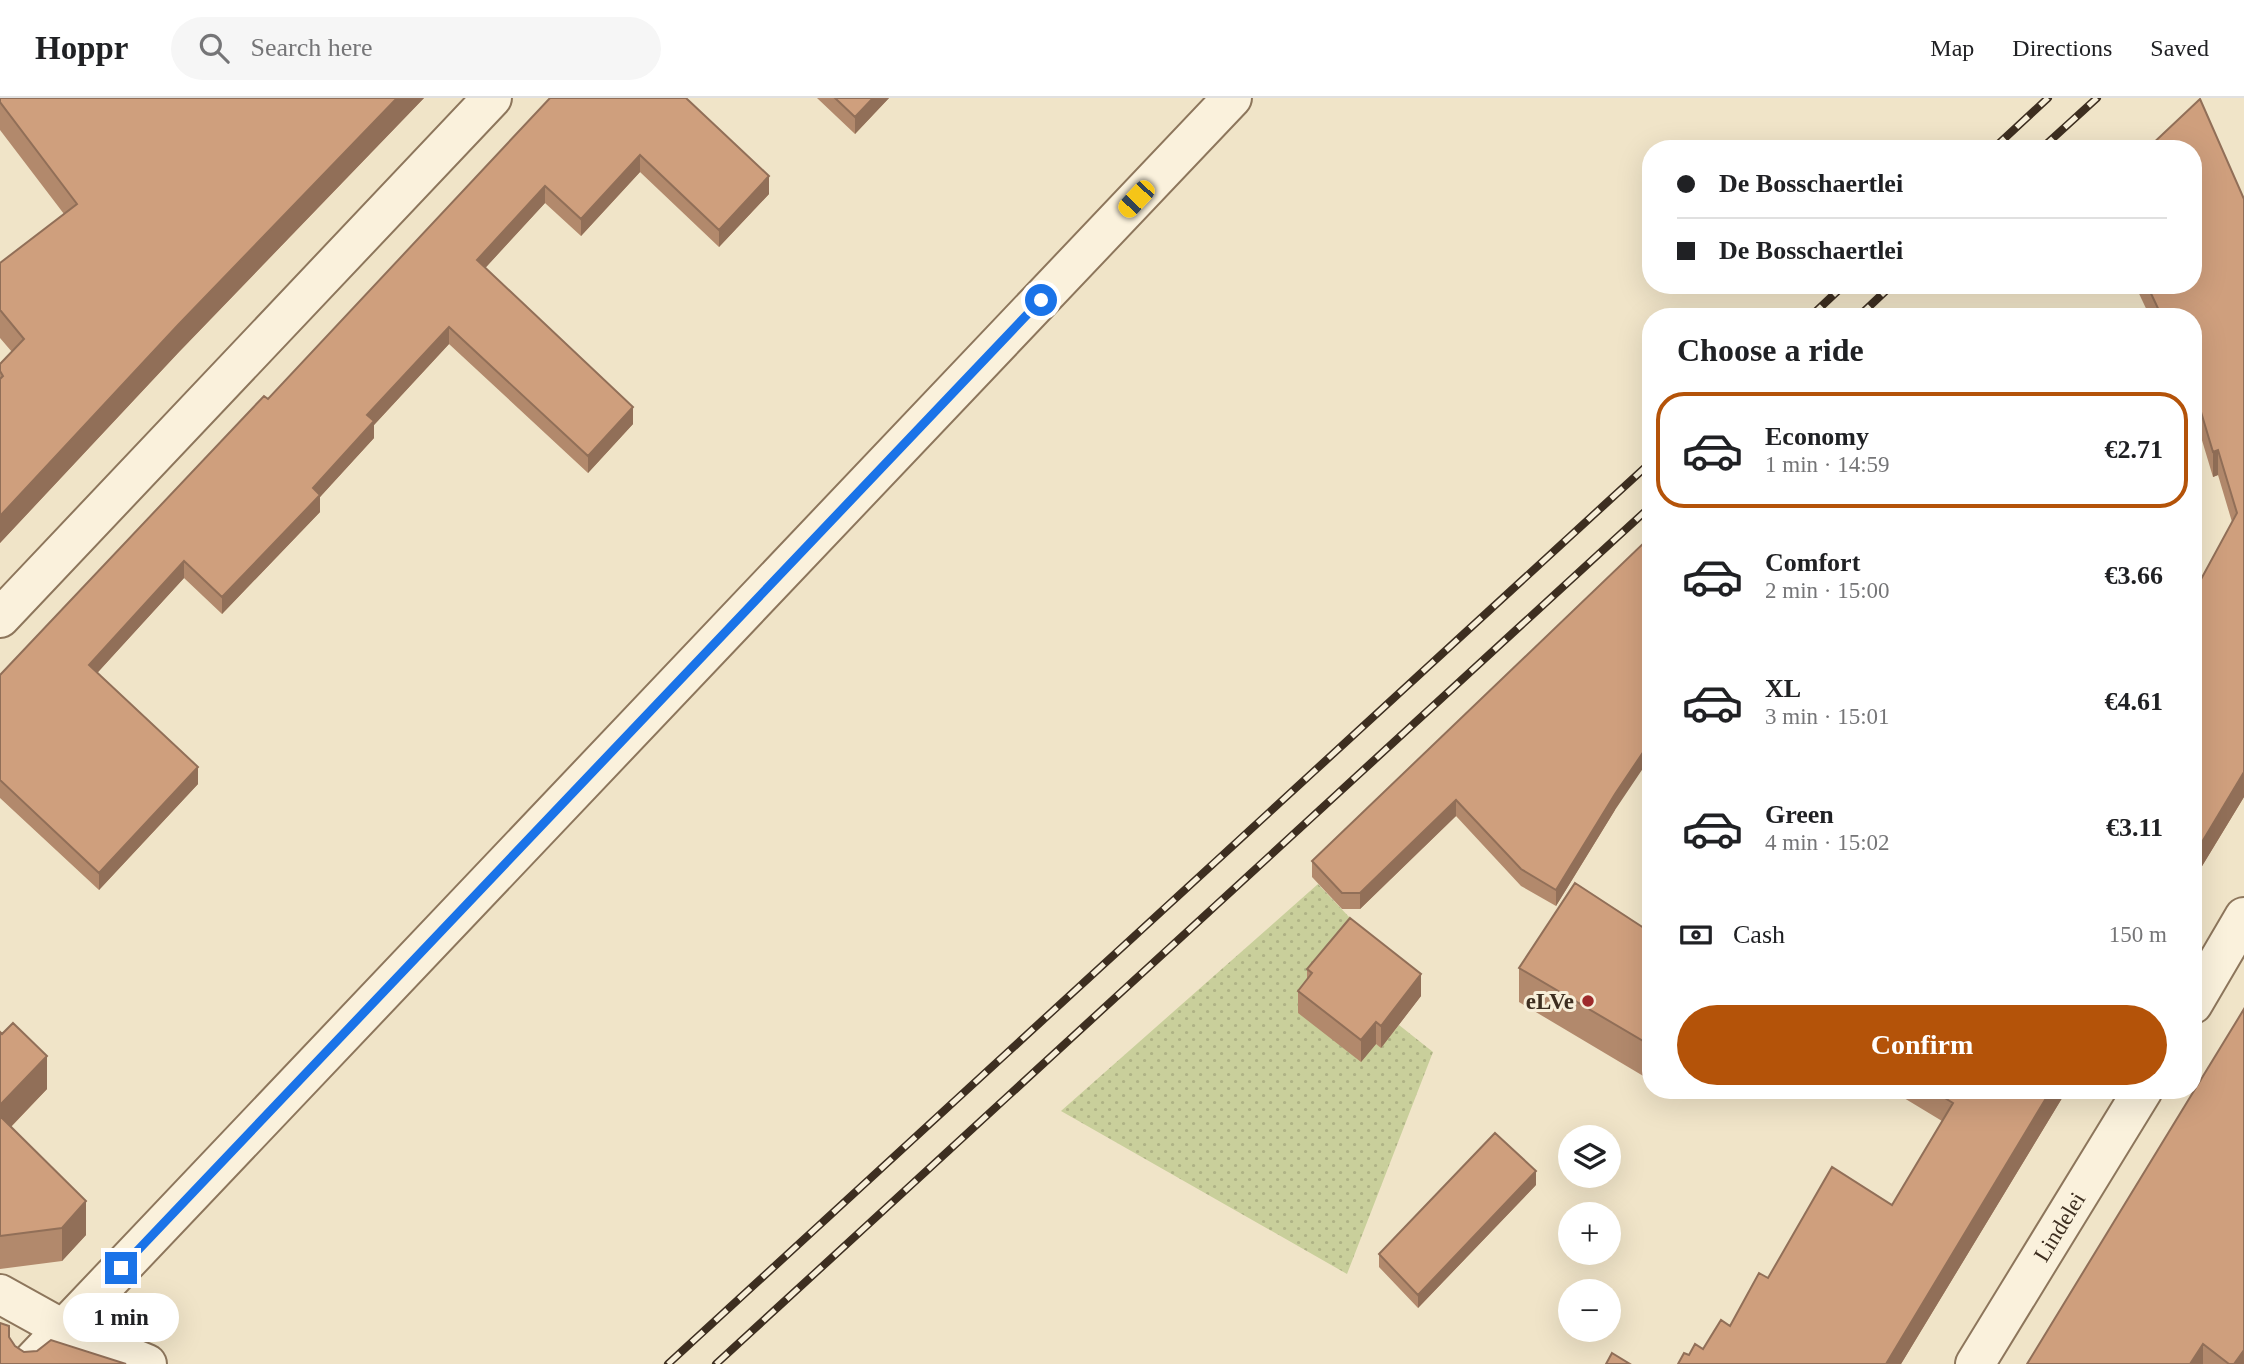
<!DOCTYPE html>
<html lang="en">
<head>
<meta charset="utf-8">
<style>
	body { margin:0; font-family:"Times New Roman",serif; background:#f6f6f6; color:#202124; height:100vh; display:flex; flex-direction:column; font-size:26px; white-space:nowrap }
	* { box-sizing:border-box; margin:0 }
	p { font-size:23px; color:#757577 }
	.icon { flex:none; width:38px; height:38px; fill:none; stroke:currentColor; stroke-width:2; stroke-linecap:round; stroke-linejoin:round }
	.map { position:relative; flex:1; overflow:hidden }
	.sheet { position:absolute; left:1642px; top:210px; width:560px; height:791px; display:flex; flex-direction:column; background:#fff; border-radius:28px; box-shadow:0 7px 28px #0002 }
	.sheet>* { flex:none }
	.guide { position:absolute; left:1642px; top:42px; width:560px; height:154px; border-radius:28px; box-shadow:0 7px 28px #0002; display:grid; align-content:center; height:154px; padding:0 35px; background:#fff }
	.controls { position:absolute; left:1558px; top:1027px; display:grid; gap:14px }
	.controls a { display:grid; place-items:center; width:63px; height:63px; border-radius:50%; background:#fff; box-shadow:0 7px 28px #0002; font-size:35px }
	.end { position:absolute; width:32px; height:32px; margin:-16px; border:9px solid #1a73e8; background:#fff; box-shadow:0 0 0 4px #fff }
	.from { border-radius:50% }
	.bubble { position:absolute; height:49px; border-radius:24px; background:#fff; box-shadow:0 7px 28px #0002; font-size:23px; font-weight:700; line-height:49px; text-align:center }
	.car { position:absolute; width:21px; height:42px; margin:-21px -10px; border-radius:9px; box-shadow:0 0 5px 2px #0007; background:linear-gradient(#f5c518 24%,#345 0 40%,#f5c518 0 76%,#345 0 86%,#f5c518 0) }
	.guide b { display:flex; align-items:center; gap:24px; height:66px; font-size:26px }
	.guide b+b { border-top:2px solid #e0e0e0 }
	.guide i { width:18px; height:18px; background:#202124 }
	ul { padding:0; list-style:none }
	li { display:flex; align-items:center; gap:21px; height:116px; margin:0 14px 10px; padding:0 21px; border:4px solid transparent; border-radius:28px }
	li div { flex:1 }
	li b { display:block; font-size:26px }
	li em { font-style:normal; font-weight:700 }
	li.active { border-color:#b45309 }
	li>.icon { width:63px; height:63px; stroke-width:1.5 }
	h2 { padding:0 35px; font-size:32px; line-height:84px }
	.pay { display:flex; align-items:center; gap:18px; height:77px; padding:0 35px; font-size:26px }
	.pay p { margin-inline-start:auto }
	.cta { display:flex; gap:14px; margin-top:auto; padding:14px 35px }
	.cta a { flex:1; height:80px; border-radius:42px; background:#b45309; color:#fff; font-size:28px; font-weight:700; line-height:80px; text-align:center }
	header { display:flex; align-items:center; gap:42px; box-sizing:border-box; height:98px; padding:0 35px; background:#fff; border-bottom:2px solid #e0e0e0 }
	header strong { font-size:33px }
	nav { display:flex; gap:38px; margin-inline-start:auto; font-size:24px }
	.search { width:490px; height:63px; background:#f6f6f6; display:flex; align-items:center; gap:18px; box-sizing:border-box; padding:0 24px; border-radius:38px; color:#757577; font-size:26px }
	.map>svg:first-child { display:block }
	.grass { fill:url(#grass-dots) }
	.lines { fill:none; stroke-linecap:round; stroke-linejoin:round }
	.minor-casing { stroke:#8d765c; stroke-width:42 }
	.minor { stroke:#faf1dc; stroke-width:38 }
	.rail-casing { stroke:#3d2e20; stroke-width:8 }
	.rail { stroke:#f7eed8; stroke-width:5; stroke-dasharray:16; stroke-linecap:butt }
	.wall { fill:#b2896c }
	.shaded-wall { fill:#916f58 }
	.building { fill:#cf9f7d; stroke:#916f58; stroke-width:2 }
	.route { stroke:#1a73e8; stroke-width:9 }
	.poi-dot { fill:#9e2a2b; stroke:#f7eed8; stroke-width:2.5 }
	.labels { text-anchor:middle; stroke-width:6; stroke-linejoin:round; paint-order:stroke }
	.poi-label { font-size:23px; font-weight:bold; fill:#3d2e20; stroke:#f7eed8; text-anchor:end }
	.street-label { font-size:23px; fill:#3d2e20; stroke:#f7eed8 }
</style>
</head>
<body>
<header>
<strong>Hoppr</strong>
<div class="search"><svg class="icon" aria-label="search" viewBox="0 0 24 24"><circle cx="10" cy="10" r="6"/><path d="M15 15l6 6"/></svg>Search here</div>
<nav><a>Map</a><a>Directions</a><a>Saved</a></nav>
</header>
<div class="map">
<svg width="2244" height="1266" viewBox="0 0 2244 1266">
	<defs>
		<pattern id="grass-dots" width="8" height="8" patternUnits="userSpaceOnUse" patternTransform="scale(1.75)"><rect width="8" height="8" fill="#c9cf9b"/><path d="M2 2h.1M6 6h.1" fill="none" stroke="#aeb285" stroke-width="1.8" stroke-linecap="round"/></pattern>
	</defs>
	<rect width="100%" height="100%" fill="#f0e4c8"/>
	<path class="grass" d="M 1318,786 L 1350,820 L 1350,842 L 1376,946 L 1381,949 L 1399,927 L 1433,954 L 1347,1176 L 1061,1013 Z"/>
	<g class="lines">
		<g class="minor-casing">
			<g id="minor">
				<path d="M 0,520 L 492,0"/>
				<path d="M 2193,906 L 2244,819"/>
				<path d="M 0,1196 L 63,1231 L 147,1266"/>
				<path d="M 30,1266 L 1232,0"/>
				<path id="s1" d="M 1975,1266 L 2143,992"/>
			</g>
		</g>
		<use href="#minor" class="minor"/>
		<g class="rail-casing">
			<path id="rail" d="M 1993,51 L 2048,0
				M 2041,51 L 2097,0
				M 1810,219 L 1844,187
				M 1858,219 L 1892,187
				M 668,1266 L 1650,365
				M 716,1266 L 1650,409"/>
		</g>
		<use href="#rail" class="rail"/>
	</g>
	<path class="wall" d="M 0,0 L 424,0 L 178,255 L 0,445 L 0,266 L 12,254 L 0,240 L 0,165 L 64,116 L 0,32 Z
		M 550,0 L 769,96 L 719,149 L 640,74 L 581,138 L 545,105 L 485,170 L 633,326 L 588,375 L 449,246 L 374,327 L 374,340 L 320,399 L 320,414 L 222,516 L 184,480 L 97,575 L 198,686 L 99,792 L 0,700 L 0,577 L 268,301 Z
		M 817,0 L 889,0 L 855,36 Z
		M 2244,101 L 2244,699 L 2193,783 L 2193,496 L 2232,424 L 2218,377 L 2213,379 L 2198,329 L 2193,219 L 2150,219 L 2135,187 L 2193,187 Z
		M 1650,439 L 1615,712 L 1556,808 L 1521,788 L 1456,718 L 1360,811 L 1342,811 L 1312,779 L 1312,763 Z
		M 1650,834 L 1650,982 L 1519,904 L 1519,870 Z
		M 1307,871 L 1421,898 L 1381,950 L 1376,946 L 1361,964 L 1298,915 L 1298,893 L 1307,881 Z
		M 2244,911 L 2244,1266 L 2027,1266 Z
		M 0,934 L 47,991 L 11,1029 L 86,1137 L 62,1163 L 0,1171 Z
		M 1899,992 L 2067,992 L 1901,1266 L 1678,1266 L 1689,1257 L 1703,1251 L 1730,1228 L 1768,1180 L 1892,1107 L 1942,1023 L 1899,997 Z
		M 1536,1087 L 1418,1210 L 1379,1169 L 1379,1156 Z"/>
	<path class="shaded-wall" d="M 397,0 L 424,0 L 178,255 L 0,445 L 0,418 L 178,227 Z
		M 873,0 L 889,0 L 855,36 L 855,19 Z
		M 640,57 L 640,74 L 581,138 L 581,121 Z
		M 769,78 L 769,96 L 719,149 L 719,132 Z
		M 545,88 L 545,105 L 477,179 L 477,162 Z
		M 449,229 L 449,246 L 374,327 L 374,340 L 320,399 L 320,414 L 222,516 L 222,499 L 313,390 L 367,317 Z
		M 2198,304 L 2198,329 L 2193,333 L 2193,308 Z
		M 633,309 L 633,326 L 588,375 L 588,358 Z
		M 2218,352 L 2218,377 L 2213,379 L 2213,354 Z
		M 184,463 L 184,480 L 89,584 L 89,567 Z
		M 1650,644 L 1650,660 L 1615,712 L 1556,808 L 1556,792 L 1615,696 Z
		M 198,669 L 198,686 L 99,792 L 99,775 Z
		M 2244,674 L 2244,699 L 2193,783 L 2193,759 Z
		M 1456,702 L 1456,718 L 1360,811 L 1360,795 Z
		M 1421,876 L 1421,898 L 1381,950 L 1381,928 Z
		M 1376,924 L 1376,946 L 1361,964 L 1361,942 Z
		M 47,958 L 47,991 L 0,1040 L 0,1007 Z
		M 2051,992 L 2067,992 L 1901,1266 L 1886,1266 Z
		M 1536,1073 L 1536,1087 L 1418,1210 L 1418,1197 Z
		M 86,1103 L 86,1137 L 62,1163 L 62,1130 Z
		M 2203,1246 L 2203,1266 L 2190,1266 Z
		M 2244,1252 L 2244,1266 L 2234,1266 Z"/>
	<path class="building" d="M 0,0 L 397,0 L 178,227 L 0,418 L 0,281 L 3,278 L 0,273 L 0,266 L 24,241 L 0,212 L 0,165 L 77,106 L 0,4 Z
		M 550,0 L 686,0 L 769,78 L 719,132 L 640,57 L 581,121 L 545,88 L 477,162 L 633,309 L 588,358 L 449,229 L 367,317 L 374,323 L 313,390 L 320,397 L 222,499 L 184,463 L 89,567 L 198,669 L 99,775 L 0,682 L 0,577 L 264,298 L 268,301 Z
		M 835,0 L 873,0 L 855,19 Z
		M 2200,1 L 2244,101 L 2244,674 L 2193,759 L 2193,496 L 2237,415 L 2218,352 L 2213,354 L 2198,304 L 2193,308 L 2193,219 L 2162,219 L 2147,187 L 2193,187 L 2193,51 L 2147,51 Z
		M 1650,439 L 1650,644 L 1615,696 L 1556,792 L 1521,771 L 1456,702 L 1360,795 L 1342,795 L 1312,763 Z
		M 1575,785 L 1650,834 L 1650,947 L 1519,870 Z
		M 1350,820 L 1421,876 L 1381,928 L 1376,924 L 1361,942 L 1298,893 L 1312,875 L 1307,871 Z
		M 2244,911 L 2244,1252 L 2234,1266 L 2229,1266 L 2203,1246 L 2190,1266 L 2027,1266 Z
		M 13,925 L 47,958 L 0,1007 L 0,934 L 2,936 Z
		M 1932,992 L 2051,992 L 1886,1266 L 1678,1266 L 1684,1255 L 1689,1257 L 1695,1246 L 1703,1251 L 1721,1222 L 1730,1228 L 1759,1175 L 1768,1180 L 1832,1069 L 1892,1107 L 1953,1005 Z
		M 0,1018 L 86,1103 L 62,1130 L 0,1138 Z
		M 1495,1035 L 1536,1073 L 1418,1197 L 1379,1156 Z
		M 0,1225 L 9,1228 L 9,1239 L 15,1248 L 24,1254 L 37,1253 L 51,1242 L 126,1266 L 0,1266 Z
		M 1612,1255 L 1630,1266 L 1606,1266 Z"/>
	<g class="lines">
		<path class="route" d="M 121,1170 L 1041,202"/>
	</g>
	<circle class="poi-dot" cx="1588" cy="903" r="7"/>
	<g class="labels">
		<g class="poi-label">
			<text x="1574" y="911">eLVe</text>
		</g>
		<g class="street-label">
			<text dy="8" stroke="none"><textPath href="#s1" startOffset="161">Lindelei</textPath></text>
		</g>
	</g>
</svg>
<div class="controls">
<a><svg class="icon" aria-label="layers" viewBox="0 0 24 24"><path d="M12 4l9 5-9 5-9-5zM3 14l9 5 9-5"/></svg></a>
<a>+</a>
<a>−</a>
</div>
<i class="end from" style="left:1041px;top:202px"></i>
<i class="end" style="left:121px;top:1170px"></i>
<div class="bubble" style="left:63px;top:1195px;width:116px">1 min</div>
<i class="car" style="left:1136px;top:101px;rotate:223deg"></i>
<div class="guide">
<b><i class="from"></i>De Bosschaertlei</b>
<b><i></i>De Bosschaertlei</b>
</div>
<section class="sheet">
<h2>Choose a ride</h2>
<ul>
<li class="active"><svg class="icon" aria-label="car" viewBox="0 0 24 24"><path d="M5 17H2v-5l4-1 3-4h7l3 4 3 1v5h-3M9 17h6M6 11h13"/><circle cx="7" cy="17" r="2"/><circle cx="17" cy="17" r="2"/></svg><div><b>Economy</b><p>1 min · 14:59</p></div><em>€2.71</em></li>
<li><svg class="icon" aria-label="car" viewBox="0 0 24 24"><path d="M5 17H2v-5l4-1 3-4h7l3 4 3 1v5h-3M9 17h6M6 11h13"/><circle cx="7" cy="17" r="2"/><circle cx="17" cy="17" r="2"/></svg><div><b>Comfort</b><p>2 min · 15:00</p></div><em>€3.66</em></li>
<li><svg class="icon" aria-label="car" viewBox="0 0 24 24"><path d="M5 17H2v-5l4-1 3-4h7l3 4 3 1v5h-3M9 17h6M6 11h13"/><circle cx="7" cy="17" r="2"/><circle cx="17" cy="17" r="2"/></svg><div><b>XL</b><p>3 min · 15:01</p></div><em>€4.61</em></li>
<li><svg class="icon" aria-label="car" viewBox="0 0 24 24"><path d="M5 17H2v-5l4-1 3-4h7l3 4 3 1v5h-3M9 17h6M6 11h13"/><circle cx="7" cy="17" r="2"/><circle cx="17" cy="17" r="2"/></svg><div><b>Green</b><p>4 min · 15:02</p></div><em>€3.11</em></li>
</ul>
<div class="pay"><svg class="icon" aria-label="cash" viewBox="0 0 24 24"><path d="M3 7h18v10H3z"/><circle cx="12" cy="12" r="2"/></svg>Cash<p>150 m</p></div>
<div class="cta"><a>Confirm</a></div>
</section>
</div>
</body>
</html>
